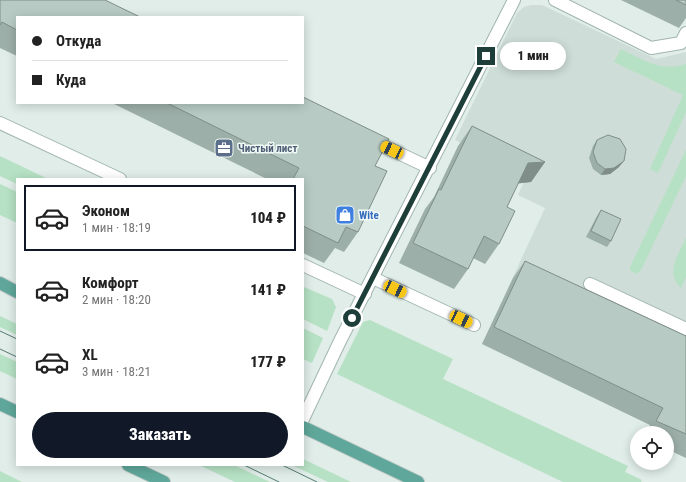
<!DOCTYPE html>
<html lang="ru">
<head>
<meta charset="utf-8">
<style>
	body { margin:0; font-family:"Roboto Condensed",sans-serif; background:#f6f6f6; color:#222; height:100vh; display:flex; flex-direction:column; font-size:15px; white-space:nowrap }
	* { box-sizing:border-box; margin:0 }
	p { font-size:13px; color:#767676 }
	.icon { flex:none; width:22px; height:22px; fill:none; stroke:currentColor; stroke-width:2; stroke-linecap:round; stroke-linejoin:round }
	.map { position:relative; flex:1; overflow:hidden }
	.side { position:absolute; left:16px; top:178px; width:288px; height:288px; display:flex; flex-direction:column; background:#fff; border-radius:0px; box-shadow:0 2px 10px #0003 }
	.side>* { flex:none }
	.banner { position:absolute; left:16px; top:16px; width:288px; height:88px; border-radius:0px; box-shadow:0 2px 10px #0003; display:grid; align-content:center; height:88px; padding:0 16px; background:#fff }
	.controls { position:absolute; left:630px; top:426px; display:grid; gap:8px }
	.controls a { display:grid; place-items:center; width:44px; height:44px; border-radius:50%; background:#fff; box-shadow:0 2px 10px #0003; font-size:20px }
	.end { position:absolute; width:18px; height:18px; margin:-9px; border:5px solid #1e3f39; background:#fff; box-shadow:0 0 0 2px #fff }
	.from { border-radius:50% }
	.bubble { position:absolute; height:28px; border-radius:14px; background:#fff; box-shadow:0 2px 10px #0003; font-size:13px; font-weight:800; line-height:28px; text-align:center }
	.car { position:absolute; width:12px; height:24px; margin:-12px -6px; border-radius:5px; box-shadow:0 0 3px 1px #0007; background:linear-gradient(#f5c518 24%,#345 0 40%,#f5c518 0 76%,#345 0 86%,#f5c518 0) }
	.banner b { display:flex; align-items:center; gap:14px; height:38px; font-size:15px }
	.banner b+b { border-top:1px solid #e0e0e0 }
	.banner i { width:10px; height:10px; background:#222 }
	ul { padding:7px 0 0; list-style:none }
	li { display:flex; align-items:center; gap:12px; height:66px; margin:0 8px 6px; padding:0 8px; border:2px solid transparent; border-radius:0px }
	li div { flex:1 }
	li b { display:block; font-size:15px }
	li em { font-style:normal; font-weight:800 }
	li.on { border-color:#111827 }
	li>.icon { width:36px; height:36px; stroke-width:1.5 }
	.button { display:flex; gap:8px; margin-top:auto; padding:8px 16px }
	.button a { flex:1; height:46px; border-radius:24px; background:#111827; color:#fff; font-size:16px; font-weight:800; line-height:46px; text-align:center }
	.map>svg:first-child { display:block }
	.built { fill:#ceddd7 }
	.green { fill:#b6e1c4 }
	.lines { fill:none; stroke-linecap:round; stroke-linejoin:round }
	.minor-casing { stroke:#a2b5b0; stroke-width:14 }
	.major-casing { stroke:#c0c9c8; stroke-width:14 }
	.minor { stroke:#fff; stroke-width:12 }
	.major { stroke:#5fa79a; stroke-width:12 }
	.tram { stroke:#587b74; stroke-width:1 }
	.wall { fill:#9dafa9 }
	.shaded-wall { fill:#808e89 }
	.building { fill:#b7cbc4; stroke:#808e89 }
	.route { stroke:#1e3f39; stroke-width:5 }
	.labels { text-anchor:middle; stroke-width:3; stroke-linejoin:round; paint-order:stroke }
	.service-label { font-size:11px; font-weight:bold; fill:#4e5e75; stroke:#f0f9f5; text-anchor:start }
	.shop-label { font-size:11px; font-weight:bold; fill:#366cbe; stroke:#f0f9f5; text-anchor:start }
</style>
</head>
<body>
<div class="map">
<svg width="686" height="482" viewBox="0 0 686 482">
	<rect width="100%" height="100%" fill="#e0ede8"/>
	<path class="built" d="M 531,5 L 542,5 L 656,59 L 686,52 L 686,458 L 667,449 L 667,433 L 647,433 L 650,425 L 482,344 L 545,208 L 518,195 L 527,175 L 455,140 L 517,13 L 524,7 Z"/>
	<path class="green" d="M 621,49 C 644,60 659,72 686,64 L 686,112 L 658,173 L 650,169 L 683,95 L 614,62 Z
		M 686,150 L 686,176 L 641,270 L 637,274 L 630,270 L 630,267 Z
		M 0,156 L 48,179 L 17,179 L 17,184 L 0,176 Z
		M 0,184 L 17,192 L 17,223 L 0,215 Z
		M 686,238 L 686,277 L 681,288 C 665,273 678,255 686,238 Z
		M 304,287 L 332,299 L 336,307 L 327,331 L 303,319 Z
		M 0,316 L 17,324 L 17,335 L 0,327 Z
		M 370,320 L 453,359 L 443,379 L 628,466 L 625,472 L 642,480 L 641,482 L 563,482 L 337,374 L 363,322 Z
		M 303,328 L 323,338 L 312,363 L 303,359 Z
		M 0,354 L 17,362 L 17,379 L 0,371 Z
		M 303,459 L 351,482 L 328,482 L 292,465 L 303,465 Z
		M 199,465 L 234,465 L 270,482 L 235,482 Z
		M 0,471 L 22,482 L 0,482 Z"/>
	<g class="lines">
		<g class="minor-casing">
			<path id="minor" d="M 555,0 L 651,48 L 681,43 L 686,33
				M 0,123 L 120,179
				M 371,140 L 430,168
				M 303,265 L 365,294
				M 373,278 L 474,325
				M 590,284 L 686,329
				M 303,419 L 340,341 L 514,0"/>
		</g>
		<g class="major-casing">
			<path id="major" d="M 0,283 L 17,292
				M 0,404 L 17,412
				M 303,427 L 418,482
				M 128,465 L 164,482"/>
		</g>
		<use href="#minor" class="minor"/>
		<use href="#major" class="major"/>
		<path class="tram" d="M 0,331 L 17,339
			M 0,349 L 17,357
			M 244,465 L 279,482
			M 282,465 L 317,482"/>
	</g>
	<path class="wall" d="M 0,0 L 17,17 L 17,56 L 0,48 Z
		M 621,0 L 686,0 L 686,18 L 679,28 Z
		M 112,103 L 303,103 L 375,166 L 358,232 L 344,252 L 335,248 L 324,263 L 303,253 L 303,179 L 267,179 Z
		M 472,126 L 545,162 L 531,182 L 518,183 L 507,207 L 499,244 L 485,264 L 473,258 L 468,269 L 454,289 L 399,263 L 425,209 L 434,197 L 458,146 Z
		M 597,140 L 619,167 L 610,174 L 601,175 L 593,169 L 589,158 L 593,146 Z
		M 601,210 L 611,241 L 607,247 L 586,237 L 597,216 Z
		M 525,261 L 686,336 L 686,458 L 667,449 L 667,433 L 647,433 L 650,425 L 482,344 L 513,278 Z"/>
	<path class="shaded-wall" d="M 624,161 L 619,167 L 610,174 L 601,175 L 605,169 Z
		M 545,162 L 531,182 L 514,184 L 528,163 Z"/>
	<path class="building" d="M 0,0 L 105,0 L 140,17 L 17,17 L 17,30 L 2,22 L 0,25 Z
		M 676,0 L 686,0 L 686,5 Z
		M 303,97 L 389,139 L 375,166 L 387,171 L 358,232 L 346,227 L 338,243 L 303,226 L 303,179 L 293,179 L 299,168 L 167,103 L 303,103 Z
		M 472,126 L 545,162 L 528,163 L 507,207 L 515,211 L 499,244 L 484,236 L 468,269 L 413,243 L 439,189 L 441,190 Z
		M 608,135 L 620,139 L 626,149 L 624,161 L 614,168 L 605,169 L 597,163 L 593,152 L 597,140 Z
		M 601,210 L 621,219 L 611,241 L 591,231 Z
		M 525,261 L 686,336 L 686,434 L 656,421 L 663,408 L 494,327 Z"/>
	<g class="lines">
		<path class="route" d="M 352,318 L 486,56"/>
	</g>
	<defs>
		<g id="office-square" transform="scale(1)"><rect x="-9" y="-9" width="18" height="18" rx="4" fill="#5c6f8a" stroke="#f0f9f5"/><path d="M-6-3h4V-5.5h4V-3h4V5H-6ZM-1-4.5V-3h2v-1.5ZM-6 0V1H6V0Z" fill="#fff"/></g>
		<g id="shop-square" transform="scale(1)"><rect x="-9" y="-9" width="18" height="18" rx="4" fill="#3f7fe0" stroke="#f0f9f5"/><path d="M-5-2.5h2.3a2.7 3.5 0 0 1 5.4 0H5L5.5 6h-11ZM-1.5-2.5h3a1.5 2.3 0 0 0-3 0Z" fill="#fff"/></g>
	</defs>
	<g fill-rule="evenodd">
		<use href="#office-square" x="224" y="148"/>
		<use href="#shop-square" x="345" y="215"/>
	</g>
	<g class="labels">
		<g class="service-label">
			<text x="238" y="152">Чистый лист</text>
		</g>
		<g class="shop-label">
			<text x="359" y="219">Wite</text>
		</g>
	</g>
</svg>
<div class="controls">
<a><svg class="icon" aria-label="locate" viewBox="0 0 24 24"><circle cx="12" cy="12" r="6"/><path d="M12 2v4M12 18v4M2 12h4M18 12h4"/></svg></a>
</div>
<i class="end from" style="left:352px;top:318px"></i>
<i class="end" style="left:486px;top:56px"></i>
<div class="bubble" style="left:500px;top:42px;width:66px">1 мин</div>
<i class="car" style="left:392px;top:150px;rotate:295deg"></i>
<i class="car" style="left:395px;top:289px;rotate:115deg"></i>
<i class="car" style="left:461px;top:319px;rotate:115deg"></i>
<div class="banner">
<b><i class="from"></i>Откуда</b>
<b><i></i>Куда</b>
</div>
<section class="side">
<ul>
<li class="on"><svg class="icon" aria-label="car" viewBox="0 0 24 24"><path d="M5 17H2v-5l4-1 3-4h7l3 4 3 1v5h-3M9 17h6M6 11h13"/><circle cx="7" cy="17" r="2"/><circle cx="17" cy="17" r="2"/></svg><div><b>Эконом</b><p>1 мин · 18:19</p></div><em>104 ₽</em></li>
<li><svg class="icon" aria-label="car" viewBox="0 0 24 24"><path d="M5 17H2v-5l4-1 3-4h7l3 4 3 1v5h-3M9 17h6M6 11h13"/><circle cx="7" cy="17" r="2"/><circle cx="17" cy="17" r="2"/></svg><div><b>Комфорт</b><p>2 мин · 18:20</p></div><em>141 ₽</em></li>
<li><svg class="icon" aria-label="car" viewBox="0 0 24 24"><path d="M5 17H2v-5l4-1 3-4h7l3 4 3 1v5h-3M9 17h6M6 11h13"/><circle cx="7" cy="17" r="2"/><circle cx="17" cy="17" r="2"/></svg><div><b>XL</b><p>3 мин · 18:21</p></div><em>177 ₽</em></li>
</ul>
<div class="button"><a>Заказать</a></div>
</section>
</div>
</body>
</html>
